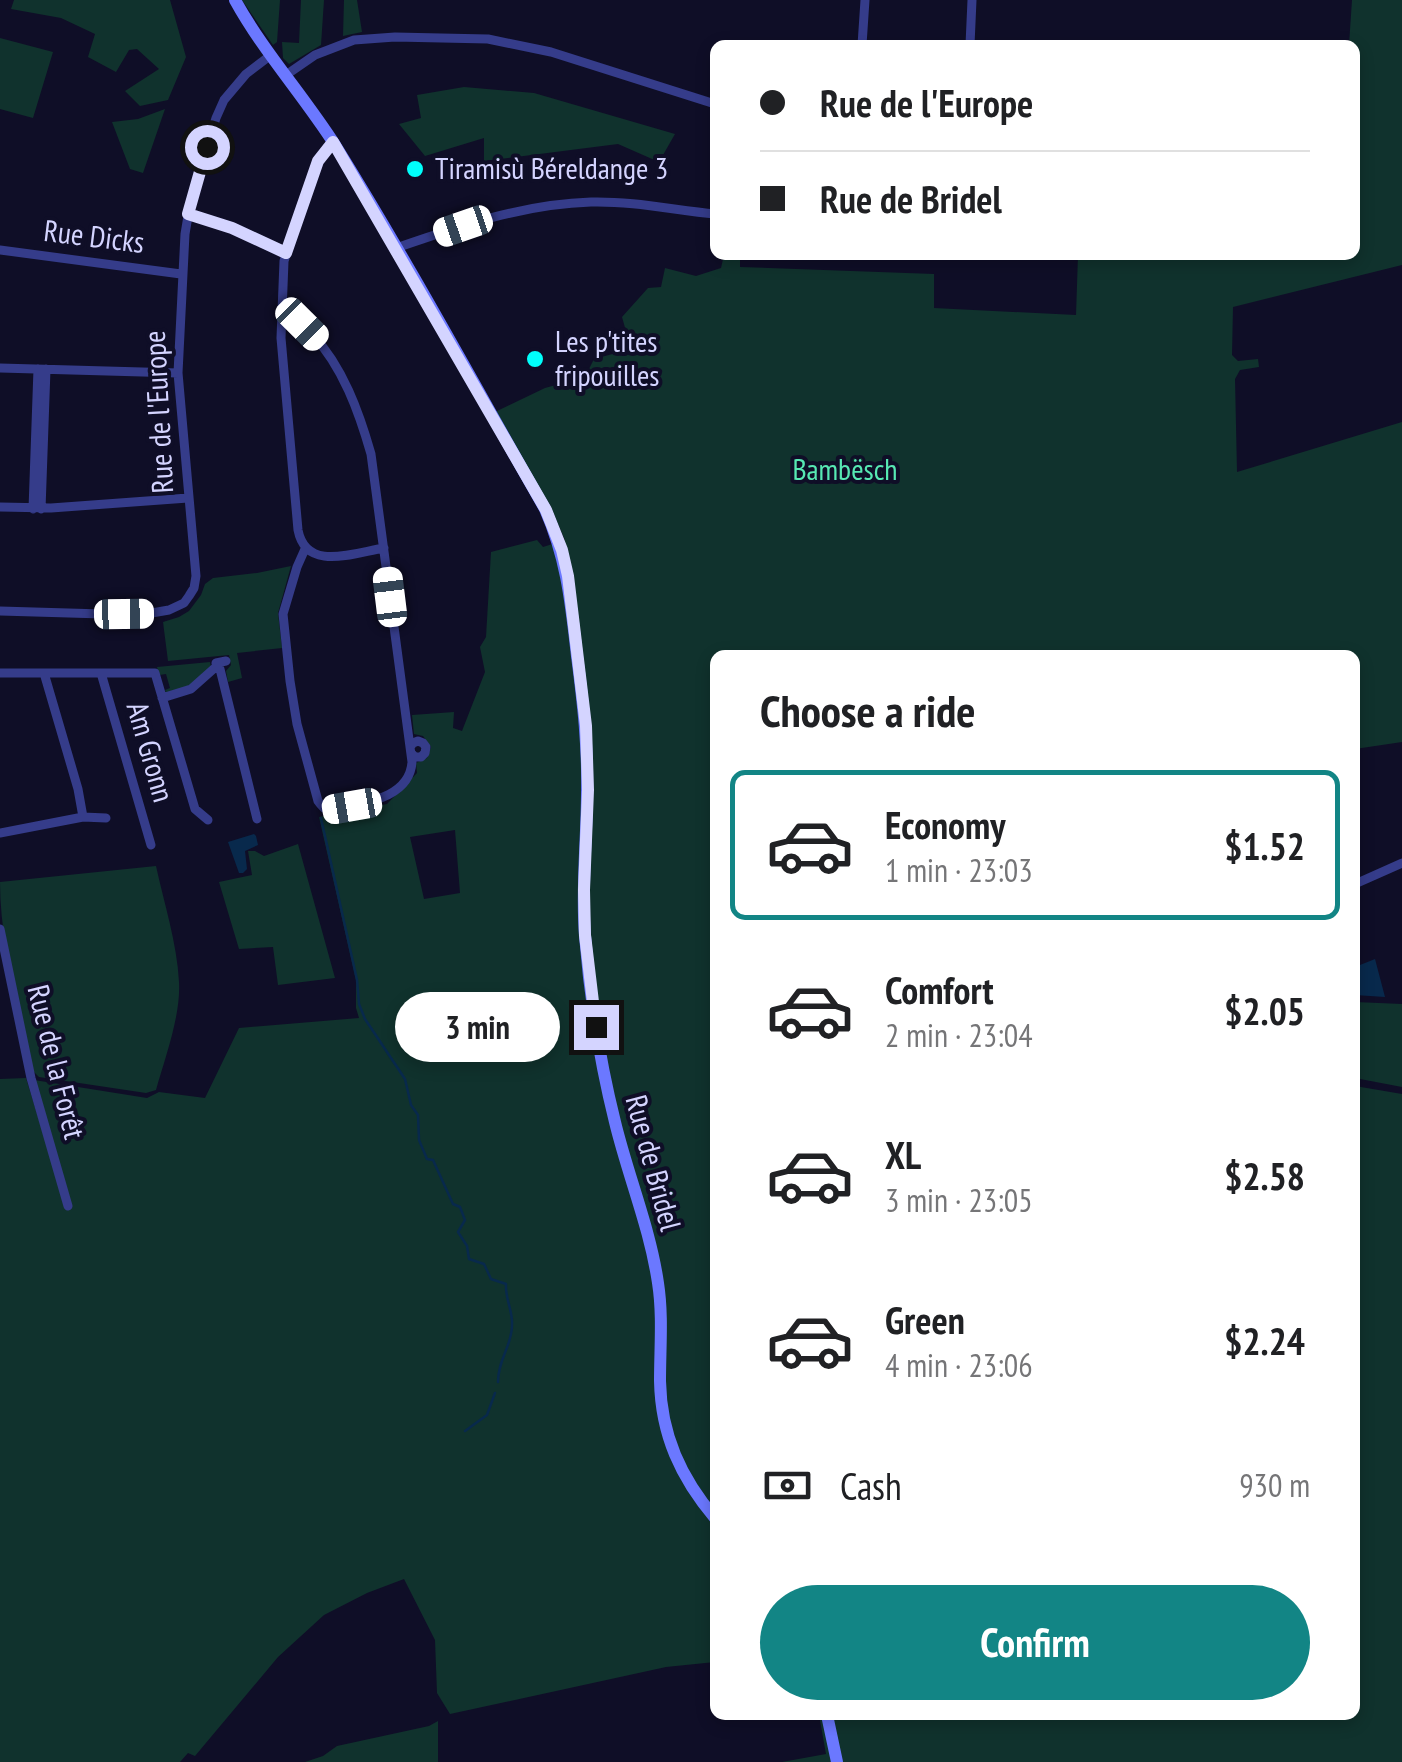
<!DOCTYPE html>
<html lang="en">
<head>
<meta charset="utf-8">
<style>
	body { margin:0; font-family:"PT Sans Narrow",sans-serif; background:#f6f6f6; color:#202124; height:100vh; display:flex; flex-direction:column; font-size:38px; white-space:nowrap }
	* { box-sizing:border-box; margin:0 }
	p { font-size:32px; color:#757577 }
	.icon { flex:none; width:55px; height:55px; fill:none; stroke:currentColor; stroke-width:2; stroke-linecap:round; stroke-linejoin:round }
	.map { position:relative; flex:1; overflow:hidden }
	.panel { position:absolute; left:710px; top:650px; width:650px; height:1070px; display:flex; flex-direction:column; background:#fff; border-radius:15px; box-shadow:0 5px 15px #0003 }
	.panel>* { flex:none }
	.banner { position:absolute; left:710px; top:40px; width:650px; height:220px; border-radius:15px; box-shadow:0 5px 15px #0003; display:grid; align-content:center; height:220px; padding:0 50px; background:#fff }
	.end { position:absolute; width:45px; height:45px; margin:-22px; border:12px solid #d4d4ff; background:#111; box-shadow:0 0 0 5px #111 }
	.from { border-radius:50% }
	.bubble { position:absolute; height:70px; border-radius:35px; background:#fff; box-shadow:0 5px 15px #0003; font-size:32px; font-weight:700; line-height:70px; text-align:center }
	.car { position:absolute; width:30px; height:60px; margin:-30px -15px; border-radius:12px; box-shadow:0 0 8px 2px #0007; background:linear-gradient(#fff 24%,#345 0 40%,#fff 0 76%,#345 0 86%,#fff 0) }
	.banner b { display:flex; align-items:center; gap:35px; height:95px; font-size:38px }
	.banner b+b { border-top:2px solid #e0e0e0 }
	.banner i { width:25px; height:25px; background:#202124 }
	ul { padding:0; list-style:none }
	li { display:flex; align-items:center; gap:30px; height:150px; margin:0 20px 15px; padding:0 30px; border:5px solid transparent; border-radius:15px }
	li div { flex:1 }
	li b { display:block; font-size:38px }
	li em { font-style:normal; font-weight:700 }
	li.on { border-color:#128585 }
	li>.icon { width:90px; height:90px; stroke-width:1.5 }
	h2 { padding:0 50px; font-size:45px; line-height:120px }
	.pay { display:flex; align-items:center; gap:25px; height:110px; padding:0 50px; font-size:38px }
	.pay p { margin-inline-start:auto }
	.button { display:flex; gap:20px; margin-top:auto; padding:20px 50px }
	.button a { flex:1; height:115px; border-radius:60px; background:#128585; color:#fff; font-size:40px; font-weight:700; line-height:115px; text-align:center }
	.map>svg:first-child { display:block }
	.green { fill:#10322d; fill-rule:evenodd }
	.water { fill:#08294c }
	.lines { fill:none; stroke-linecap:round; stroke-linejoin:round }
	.stream { stroke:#08294c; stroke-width:2.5 }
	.street { stroke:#353c8a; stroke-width:9 }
	.secondary { stroke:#6b78ff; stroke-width:12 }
	.route { stroke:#d4d4ff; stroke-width:12 }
	.poi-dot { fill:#00fffb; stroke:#0f0e27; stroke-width:4 }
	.labels { text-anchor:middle; stroke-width:8; stroke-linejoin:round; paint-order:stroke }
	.poi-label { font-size:30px; fill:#d4d4ff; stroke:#0f0e27; text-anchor:start }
	.street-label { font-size:30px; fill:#d4d4ff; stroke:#0f0e27 }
	.park-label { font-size:30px; fill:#57e8b3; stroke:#0f0e27 }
</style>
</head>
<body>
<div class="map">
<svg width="1402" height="1762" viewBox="0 0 1402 1762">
	<rect width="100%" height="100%" fill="#0f0e27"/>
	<path class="green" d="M 14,0 L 170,0 L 186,57 L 168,100 L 140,106 L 125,91 L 159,69 L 137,49 L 129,50 L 116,72 L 88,57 L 95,34 L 61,18 L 11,9 Z
		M 242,0 L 280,0 L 277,42 L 273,45 Z
		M 301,0 L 324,0 L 321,45 L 289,64 L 283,58 L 282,42 L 299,43 Z
		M 344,0 L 357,0 L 362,32 L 343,36 Z
		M 1352,0 L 1402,0 L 1402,265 L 1233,307 L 1232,355 L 1238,361 L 1258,359 L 1259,367 L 1240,370 L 1235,379 L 1237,472 L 1402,422 L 1402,742 L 1355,749 L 1355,655 L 715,655 L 715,1662 L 666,1667 L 450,1714 L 437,1693 L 435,1640 L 404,1579 L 367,1593 L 324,1615 L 278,1657 L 195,1756 L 188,1753 L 180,1762 L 0,1762 L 0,1079 L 26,1078 L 64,1201 L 34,1080 L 147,1098 L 159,1092 L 205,1098 L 239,1028 L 359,1018 L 356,1008 L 356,980 L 319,817 L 387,804 L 417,773 L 416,763 L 427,758 L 431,747 L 423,736 L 414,734 L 412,715 L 454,712 L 453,728 L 462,731 L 485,672 L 480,647 L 486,637 L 491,552 L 537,540 L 543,547 L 565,540 L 551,508 L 495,412 L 545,388 L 585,377 L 594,359 L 631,349 L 622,317 L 648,288 L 661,287 L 665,268 L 696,276 L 721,268 L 724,255 L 740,255 L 740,267 L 934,274 L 934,308 L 1076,315 L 1078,255 L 1355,255 L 1355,45 L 1349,45 ZM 455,830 L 460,893 L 424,899 L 410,837 Z
		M 0,38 L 53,52 L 33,118 L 0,109 Z
		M 464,87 L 534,93 L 675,134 L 659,162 L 618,144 L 484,161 L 484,138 L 425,156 L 399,124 L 421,118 L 417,95 Z
		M 165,109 L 143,173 L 130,169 L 112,122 L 138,119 Z
		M 291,566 L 278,613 L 282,648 L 237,653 L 242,678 L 228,682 L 226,671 L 231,665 L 229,655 L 168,661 L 163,622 L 179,617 L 189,611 L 201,595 L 205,584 L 213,578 L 257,573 Z
		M 210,662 L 211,667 L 189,686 L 166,693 L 165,690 L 170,688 L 166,674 L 159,675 L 157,667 Z
		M 298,844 L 335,978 L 278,985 L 273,947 L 239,949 L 219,882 L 252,875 L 248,851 L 255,851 L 264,856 Z
		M 156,866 C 164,903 177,943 179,982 C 181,1015 165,1058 156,1090 L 146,1093 L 39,1077 L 31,1069 C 19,1008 0,944 0,882 Z
		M 1355,1002 L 1402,1004 L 1402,1087 L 1355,1078 Z
		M 1355,1086 L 1402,1094 L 1402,1762 L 782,1762 L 826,1754 L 819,1715 L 1355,1715 Z
		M 438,1721 L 438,1762 L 305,1762 L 323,1756 L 337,1746 L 429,1726 Z"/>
	<path class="water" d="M 254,834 L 256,836 L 258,845 L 245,851 L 247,869 L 243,873 L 239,873 L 228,842 Z
		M 1375,959 L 1385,997 L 1355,995 L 1355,967 Z"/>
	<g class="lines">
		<path class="stream" d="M 321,818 L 357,980 L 359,1004 L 365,1019 L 405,1079 L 411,1105 L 418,1115 L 419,1140 L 427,1159 L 433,1160 L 453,1204 L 460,1207 L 465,1220 L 458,1232 L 467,1246 L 469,1259 L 484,1264 L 491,1279 L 506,1284 C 505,1299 513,1311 512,1325 C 512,1346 498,1359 498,1382
			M 465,1431 L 487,1415 L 495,1393"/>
		<path class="street" d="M 862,45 L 865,0
			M 970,45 L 972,0
			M 286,75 L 315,55 L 354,40 L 395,37 L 488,39 L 551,52 L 715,104
			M 333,143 L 318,161 L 284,261 L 281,338 L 298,530 C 306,572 353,553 384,548
			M 188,214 L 232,228 L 286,253
			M 396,248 C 460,226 523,204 591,202 C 633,201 674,210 715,214
			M 0,250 L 181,274
			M 282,310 C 291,319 303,324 312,334 C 343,367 359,412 371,454 L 412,762 C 410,794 373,802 349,806 C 342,807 331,812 324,808 C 322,806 320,804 318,801 L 297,724 L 290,681 L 283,614 L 297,567 L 305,549
			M 0,368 L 178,373
			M 0,507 L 51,508 L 188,498
			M 33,509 L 38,369
			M 41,509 L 46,369
			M 0,611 L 103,614 L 146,614 L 169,610 L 184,603 L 189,596 L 194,588 L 196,576 L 178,373 L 185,234 L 190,204 L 216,118 L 224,100 L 246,74 L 271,55
			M 226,661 L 216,663 L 220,669 L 257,819
			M 0,673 L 155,673 L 195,809 L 208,820
			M 44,673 L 78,789 L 83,817
			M 101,673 L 151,845
			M 162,698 L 191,689 L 218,665
			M 410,747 L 413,743 L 418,741 L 423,743 L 426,747 L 425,753 L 421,757 L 415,757 L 411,753
			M 0,833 L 83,817 L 106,818
			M 1355,884 L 1402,863
			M 0,929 L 31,1078 L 68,1206"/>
		<path class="secondary" d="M 235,0 C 263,51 303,95 335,145 C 409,264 476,388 545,509 C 567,559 571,604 577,656 C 583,702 588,746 587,792 C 587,840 581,888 585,936 C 590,998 600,1062 615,1122 C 628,1176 650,1228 658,1283 C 663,1315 660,1348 660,1381 C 661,1435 681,1478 715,1518
			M 827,1715 L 837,1762"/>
	</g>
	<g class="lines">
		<path class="route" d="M 207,147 L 188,214 L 232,228 L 286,253 L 318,161 L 333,142 L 546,510 L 562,550 L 568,576 L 586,726 L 588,790 L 584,890 L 585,935 L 596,1027"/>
	</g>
	<g class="poi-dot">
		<circle cx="415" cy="169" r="10"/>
		<circle cx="535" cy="359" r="10"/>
	</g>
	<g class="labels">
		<g class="poi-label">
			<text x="435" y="179">Tiramisù Béreldange 3</text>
			<text x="555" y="352">Les p'tites<tspan x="555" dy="34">fripouilles</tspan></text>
		</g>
		<g class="street-label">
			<text transform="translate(94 237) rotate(7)" y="10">Rue Dicks</text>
			<text transform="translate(159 412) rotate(-93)" y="10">Rue de l'Europe</text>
			<text transform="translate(150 752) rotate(74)" y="10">Am Gronn</text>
			<text transform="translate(56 1062) rotate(76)" y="10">Rue de la Forêt</text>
			<text transform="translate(653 1163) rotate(75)" y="10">Rue de Bridel</text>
		</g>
		<g class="park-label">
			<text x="845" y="480">Bambësch</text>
		</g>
	</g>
</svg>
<i class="end from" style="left:207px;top:147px"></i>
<i class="end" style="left:596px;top:1027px"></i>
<div class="bubble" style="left:395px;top:992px;width:165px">3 min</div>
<i class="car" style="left:463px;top:226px;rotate:251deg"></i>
<i class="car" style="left:302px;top:324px;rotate:135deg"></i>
<i class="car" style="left:390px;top:597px;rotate:353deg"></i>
<i class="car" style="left:124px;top:614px;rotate:89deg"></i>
<i class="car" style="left:352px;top:806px;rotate:260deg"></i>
<div class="banner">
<b><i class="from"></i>Rue de l'Europe</b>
<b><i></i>Rue de Bridel</b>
</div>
<section class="panel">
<h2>Choose a ride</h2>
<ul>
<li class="on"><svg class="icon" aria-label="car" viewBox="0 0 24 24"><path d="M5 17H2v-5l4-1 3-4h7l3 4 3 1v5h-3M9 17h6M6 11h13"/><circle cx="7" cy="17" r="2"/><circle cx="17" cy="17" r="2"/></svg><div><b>Economy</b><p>1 min · 23:03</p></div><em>$1.52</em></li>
<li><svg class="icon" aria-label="car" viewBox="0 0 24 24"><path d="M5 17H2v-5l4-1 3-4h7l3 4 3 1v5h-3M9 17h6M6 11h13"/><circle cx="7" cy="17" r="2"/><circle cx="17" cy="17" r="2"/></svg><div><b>Comfort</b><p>2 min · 23:04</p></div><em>$2.05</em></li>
<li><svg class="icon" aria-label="car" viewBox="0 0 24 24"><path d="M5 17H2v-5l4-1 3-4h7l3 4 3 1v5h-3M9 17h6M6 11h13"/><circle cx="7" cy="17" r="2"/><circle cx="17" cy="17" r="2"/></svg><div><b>XL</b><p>3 min · 23:05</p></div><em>$2.58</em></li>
<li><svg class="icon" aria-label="car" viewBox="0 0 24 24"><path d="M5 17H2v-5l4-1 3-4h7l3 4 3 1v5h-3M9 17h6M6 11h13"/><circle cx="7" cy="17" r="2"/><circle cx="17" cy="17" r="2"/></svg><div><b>Green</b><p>4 min · 23:06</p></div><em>$2.24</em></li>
</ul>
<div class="pay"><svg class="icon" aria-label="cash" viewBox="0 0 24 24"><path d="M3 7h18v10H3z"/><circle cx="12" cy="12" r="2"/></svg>Cash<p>930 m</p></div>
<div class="button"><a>Confirm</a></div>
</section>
</div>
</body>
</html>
